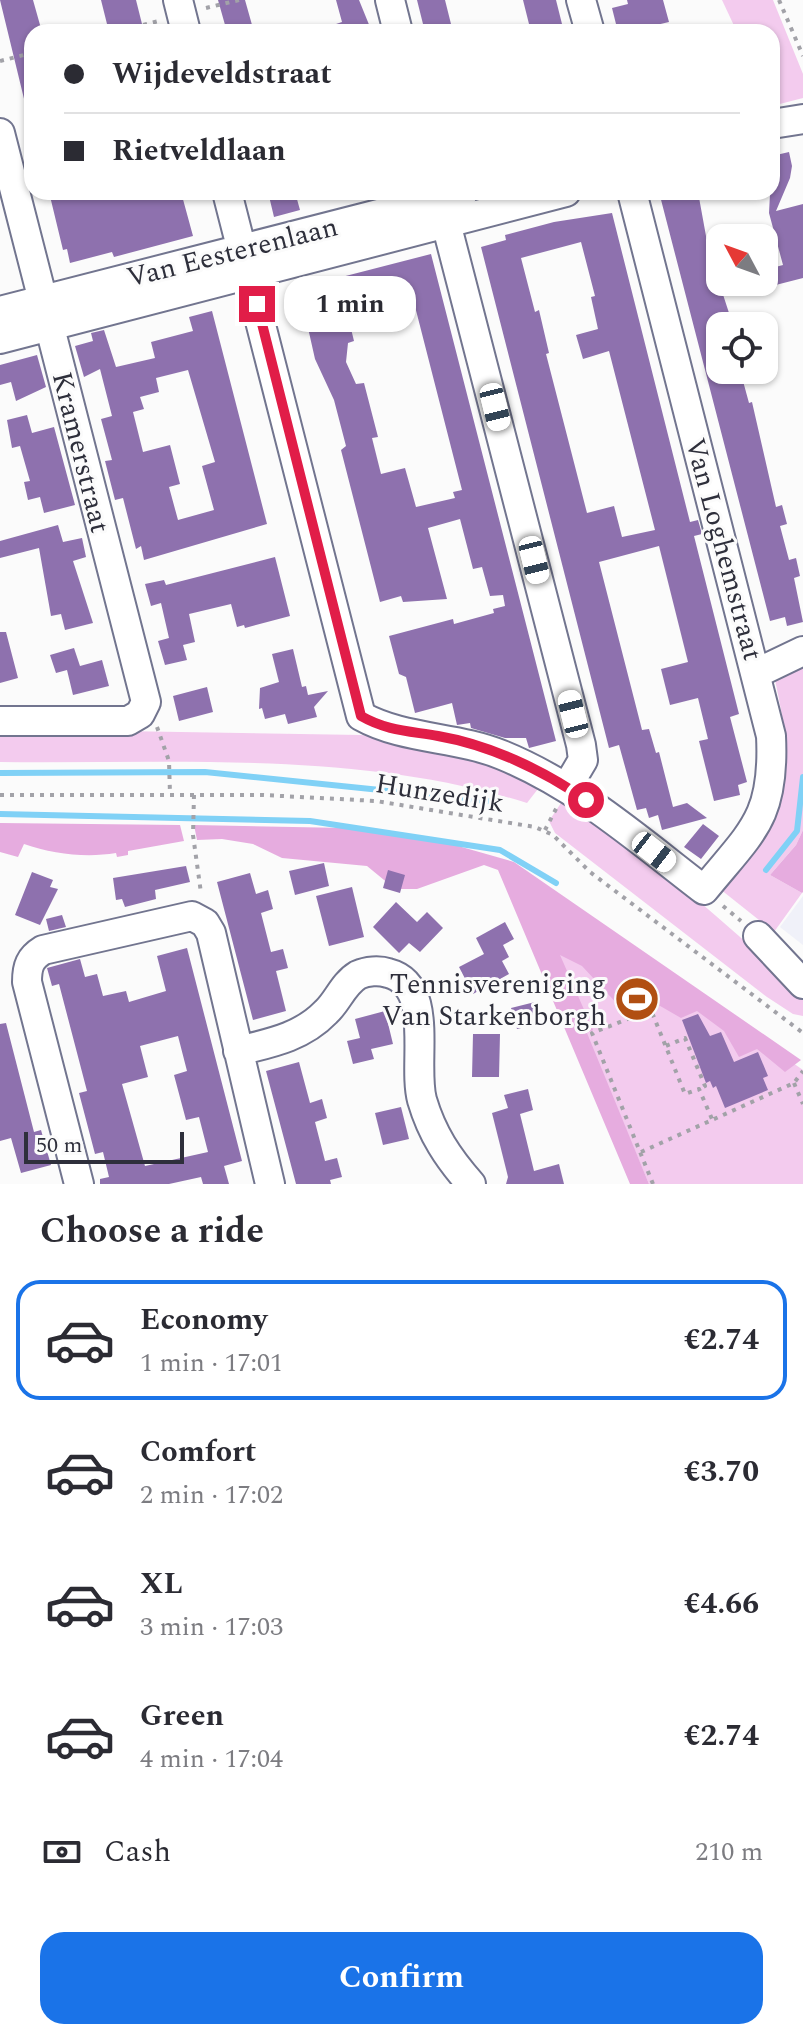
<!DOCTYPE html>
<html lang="en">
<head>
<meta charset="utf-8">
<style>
	body { margin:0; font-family:Spectral,serif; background:#f7f7f7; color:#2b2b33; height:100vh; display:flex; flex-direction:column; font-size:30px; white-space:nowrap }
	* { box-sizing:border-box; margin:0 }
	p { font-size:26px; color:#7c7c81 }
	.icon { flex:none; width:44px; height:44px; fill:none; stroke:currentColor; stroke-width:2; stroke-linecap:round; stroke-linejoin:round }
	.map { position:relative; height:1184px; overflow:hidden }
	.side { display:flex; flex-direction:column; background:#fff; flex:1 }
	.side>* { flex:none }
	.hud { position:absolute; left:24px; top:24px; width:756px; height:176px; border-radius:24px; box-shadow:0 2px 6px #0004; display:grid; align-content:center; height:176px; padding:0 40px; background:#fff }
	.needle { width:52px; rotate:311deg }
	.controls { position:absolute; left:706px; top:224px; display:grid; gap:16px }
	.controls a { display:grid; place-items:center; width:72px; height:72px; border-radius:16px; background:#fff; box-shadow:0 2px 6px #0004; font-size:40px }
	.scale { position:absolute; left:24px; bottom:20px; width:160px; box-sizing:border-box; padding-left:8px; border:4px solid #2e2f3b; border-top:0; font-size:22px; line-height:28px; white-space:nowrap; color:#2e2f3b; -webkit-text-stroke:6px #fbfbfb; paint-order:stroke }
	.end { position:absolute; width:36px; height:36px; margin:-18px; border:10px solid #e11d48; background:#fff; box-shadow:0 0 0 4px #fff }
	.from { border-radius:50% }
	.bubble { position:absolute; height:56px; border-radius:24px; background:#fff; box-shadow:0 2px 6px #0004; font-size:26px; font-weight:700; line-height:56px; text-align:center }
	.car { position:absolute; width:24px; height:48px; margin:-24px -12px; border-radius:10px; box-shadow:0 0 6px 2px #0007; background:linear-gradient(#fff 24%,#345 0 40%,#fff 0 76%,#345 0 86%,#fff 0) }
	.hud b { display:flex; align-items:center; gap:28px; height:76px; font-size:30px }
	.hud b+b { border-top:2px solid #e1e1e2 }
	.hud i { width:20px; height:20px; background:#2b2b33 }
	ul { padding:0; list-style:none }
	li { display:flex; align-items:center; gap:24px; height:120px; margin:0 16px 12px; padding:0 24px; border:4px solid transparent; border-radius:24px }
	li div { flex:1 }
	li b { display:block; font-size:30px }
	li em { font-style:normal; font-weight:700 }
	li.on { border-color:#1a73e8 }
	li>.icon { width:72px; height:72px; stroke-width:1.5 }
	h2 { padding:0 40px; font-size:36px; line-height:96px }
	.pay { display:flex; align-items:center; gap:20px; height:88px; padding:0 40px; font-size:30px }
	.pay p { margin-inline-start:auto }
	.primary-button { display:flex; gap:16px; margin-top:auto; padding:16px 40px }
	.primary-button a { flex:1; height:92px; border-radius:24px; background:#1a73e8; color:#fff; font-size:32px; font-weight:700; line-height:92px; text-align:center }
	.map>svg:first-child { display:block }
	.built { fill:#f0f1f9 }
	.green { fill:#f3cbee }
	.forest { fill:#e6acdf }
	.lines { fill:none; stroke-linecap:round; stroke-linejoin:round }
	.stream { stroke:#80d1f6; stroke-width:6 }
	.building { fill:#8e71ae; fill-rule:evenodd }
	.minor-casing { stroke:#72758f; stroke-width:32 }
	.path { stroke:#a2a2a8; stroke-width:4; stroke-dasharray:4 6; stroke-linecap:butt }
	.minor { stroke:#fff; stroke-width:28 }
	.route { stroke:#e11d48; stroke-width:10 }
	.labels { text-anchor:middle; stroke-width:6; stroke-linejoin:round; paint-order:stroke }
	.street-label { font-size:28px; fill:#2e2f3b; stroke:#fbfbfb }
	.poi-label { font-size:28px; fill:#2e2f3b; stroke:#fbfbfb; text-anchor:end }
</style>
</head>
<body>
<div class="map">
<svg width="803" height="1184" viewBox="0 0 803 1184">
	<rect width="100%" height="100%" fill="#fbfbfb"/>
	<path class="built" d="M 803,896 L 803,945 L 780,927 Z"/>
	<path class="green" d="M 722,0 L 773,0 L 803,74 L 803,98 L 772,106 L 772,32 L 737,32 Z
		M 803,665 L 803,830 L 796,845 L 770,875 L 802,893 L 774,932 L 720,889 C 789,806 798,787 775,680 Z
		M 0,729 L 361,735 L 448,746 L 541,785 L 527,803 C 358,750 176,764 0,762 Z
		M 565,797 C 650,856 727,924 803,994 L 803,1016 L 793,1014 L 767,997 L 555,833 L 549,821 Z
		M 575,910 L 803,1070 L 803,1184 L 649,1184 L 541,929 Z"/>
	<path class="forest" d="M 0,823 L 180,825 L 184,841 L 128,851 L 128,855 L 117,857 L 116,853 C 86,858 53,854 24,844 L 18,857 L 0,852 Z
		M 194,825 L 345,828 L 430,838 L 514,862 L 801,1060 L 785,1072 L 757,1049 L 739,1057 L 724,1031 L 697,1011 L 681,1018 L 655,1003 L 632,1013 L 621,1008 L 582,966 L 560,955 L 593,1030 L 587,1033 L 649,1184 L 630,1184 L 498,870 L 484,865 L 417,889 L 395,889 L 367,866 L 282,858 L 253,844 L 222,839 L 197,840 Z
		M 803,830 L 803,892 L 802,893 L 770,875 L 796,845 Z"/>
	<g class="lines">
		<path class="stream" d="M 0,773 L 205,772 L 497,802
			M 0,814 L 310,821 L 500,850 L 556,883
			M 766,870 L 797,831 L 803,777"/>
	</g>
	<path class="building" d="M 0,0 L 33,0 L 42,32 L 32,32 L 32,106 L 26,107 Z
		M 101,0 L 136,0 L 144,32 L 109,32 Z
		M 218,0 L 245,0 L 254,32 L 227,32 Z
		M 336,0 L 359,0 L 372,32 L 322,32 L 321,29 L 342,22 Z
		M 417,0 L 445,0 L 453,32 L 425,32 Z
		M 523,0 L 556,0 L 564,32 L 531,32 Z
		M 627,0 L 663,0 L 669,22 L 652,26 L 653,32 L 618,32 L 612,8 L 628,4 Z
		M 789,152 L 792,166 L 790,178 L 776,211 L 803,204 L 803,278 L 764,288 L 764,270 L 783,265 L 769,213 L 772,156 Z
		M 49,192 L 181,192 L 193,236 L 114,257 L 112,252 L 70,263 L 67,249 L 63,250 Z
		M 268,192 L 295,192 L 300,210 L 274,217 Z
		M 659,192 L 698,192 L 708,247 L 716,245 L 720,265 L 714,267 L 730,316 L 727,317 L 729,326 L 720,326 L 720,370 L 740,370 L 749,403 L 752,402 L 776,507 L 782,505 L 787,524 L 780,526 L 789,560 L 796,558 L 800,576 L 794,578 L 803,622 L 787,626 L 785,617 L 770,621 Z
		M 612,213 L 690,522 L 698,520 L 702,534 L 694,536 L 739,714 L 730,717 L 747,782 L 738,785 L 740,795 L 714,801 L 699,741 L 708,739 L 698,698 L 670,705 L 661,669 L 688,662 L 659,546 L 599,562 L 640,722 L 642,730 L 649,729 L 656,753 L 659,752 L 673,807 L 687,803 L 707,818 L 662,830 L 658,815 L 649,818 L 646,808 L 637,810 L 619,745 L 609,748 L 481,247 L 506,240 L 505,235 L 554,222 ZM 581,242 L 595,296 L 591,297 L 598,329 L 576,335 L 583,359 L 609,351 L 655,530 L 622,537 L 614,506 L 587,513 L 546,354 L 549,353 L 539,310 L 535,312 L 521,258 Z
		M 431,254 L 556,741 L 529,748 L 526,738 L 505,738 L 471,728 L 470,723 L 457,725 L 452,703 L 415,713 L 406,677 L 399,674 L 389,636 L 453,619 L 454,624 L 494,613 L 493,609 L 505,606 L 503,595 L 490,596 L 482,567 L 473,569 L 460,519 L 428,528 L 447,599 L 403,602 L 401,596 L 380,602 L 341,450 L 346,446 L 334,400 L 315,359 L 299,288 ZM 409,283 L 462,490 L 453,492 L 455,498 L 416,507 L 405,468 L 381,474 L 372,438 L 378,437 L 364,383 L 356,384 L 346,362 L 348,343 L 354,341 L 344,300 Z
		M 212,311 L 267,524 L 144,560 L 141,546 L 136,549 L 123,498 L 115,500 L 105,461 L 112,460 L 101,419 L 112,416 L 100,369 L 84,377 L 75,346 L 93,341 L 91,333 L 104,330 L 116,367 L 155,358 L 151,342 L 193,331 L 189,317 ZM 188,370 L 215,462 L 202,466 L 214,510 L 178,520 L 169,487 L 180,484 L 170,445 L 143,452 L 133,412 L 144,409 L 140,397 L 159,392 L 156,378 Z
		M 37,355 L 46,387 L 16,401 L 11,382 L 0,385 L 0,365 Z
		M 27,415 L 32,433 L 54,427 L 75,505 L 44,513 L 40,497 L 28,500 L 24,482 L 30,481 L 20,446 L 12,448 L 7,420 Z
		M 58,525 L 63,542 L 82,538 L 86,557 L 73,561 L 93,623 L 65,630 L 61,614 L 51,616 L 39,548 L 0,558 L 0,541 Z
		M 275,557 L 290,616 L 245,628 L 244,625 L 237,627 L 231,604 L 189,614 L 195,642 L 183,645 L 187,660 L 165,665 L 158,641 L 169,638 L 161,603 L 151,606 L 145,584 L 164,580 L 166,585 Z
		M 0,632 L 6,632 L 18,678 L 0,683 Z
		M 74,648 L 80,666 L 102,660 L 109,686 L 73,695 L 67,670 L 56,673 L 50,655 Z
		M 293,649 L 302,687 L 306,686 L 308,695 L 328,691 L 314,707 L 317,717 L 288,724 L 285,714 L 265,719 L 262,708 L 259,709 L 260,688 L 279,682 L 272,654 Z
		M 207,687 L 213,712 L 179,721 L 173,696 Z
		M 703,824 L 719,836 L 701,859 L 684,847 Z
		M 324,863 L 329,886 L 295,895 L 289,871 Z
		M 186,866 L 190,882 L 155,890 L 156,899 L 125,907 L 122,899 L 116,900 L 113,878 Z
		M 388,870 L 405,875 L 400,893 L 383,888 Z
		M 32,872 L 53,880 L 50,887 L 58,889 L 40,925 L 15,915 Z
		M 250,873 L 256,894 L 268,890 L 273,909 L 261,913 L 271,952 L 283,949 L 288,968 L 276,971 L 286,1011 L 253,1020 L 217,882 Z
		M 352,887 L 364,937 L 329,946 L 316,896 Z
		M 396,902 L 417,922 L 427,912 L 443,928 L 420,952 L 409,943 L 399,953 L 373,927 Z
		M 62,915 L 66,927 L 49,931 L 46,919 Z
		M 505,922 L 514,939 L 503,945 L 509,957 L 502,961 L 509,974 L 473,994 L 459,967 L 484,954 L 476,938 Z
		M 187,948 L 242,1161 L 224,1166 L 229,1184 L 203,1184 L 201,1177 L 169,1184 L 100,1184 L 100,1179 L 109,1177 L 103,1152 L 95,1154 L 79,1093 L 87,1091 L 59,984 L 52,986 L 47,968 L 80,959 L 85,977 L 97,974 L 103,996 L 126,991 L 129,1002 L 166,991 L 157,956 ZM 178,1036 L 187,1071 L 174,1075 L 186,1120 L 199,1117 L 208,1152 L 145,1166 L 122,1084 L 148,1077 L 140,1046 Z
		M 535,1002 L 541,1023 L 517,1029 L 511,1008 Z
		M 385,1011 L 393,1044 L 371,1049 L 374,1059 L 353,1064 L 347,1041 L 360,1038 L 355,1019 Z
		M 698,1014 L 710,1036 L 721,1032 L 734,1062 L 758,1052 L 768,1076 L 763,1078 L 768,1090 L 725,1108 L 716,1086 L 713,1088 L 710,1081 L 706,1083 L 682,1020 Z
		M 6,1023 L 34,1132 L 41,1130 L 51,1165 L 21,1173 L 11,1138 L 0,1141 L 0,1024 Z
		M 473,1034 L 500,1034 L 499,1077 L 472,1077 Z
		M 299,1062 L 310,1103 L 322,1099 L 327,1118 L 315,1122 L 325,1161 L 337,1158 L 342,1177 L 330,1180 L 331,1184 L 296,1184 L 287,1150 L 266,1071 Z
		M 528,1089 L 533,1110 L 520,1114 L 534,1171 L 559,1164 L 564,1184 L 506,1184 L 508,1177 L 492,1113 L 508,1108 L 504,1095 Z
		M 401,1107 L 409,1139 L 383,1145 L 375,1113 Z"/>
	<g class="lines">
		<g class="minor-casing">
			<path id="minor" d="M 178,0 L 186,32
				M 390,0 L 398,32
				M 581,0 L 590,32
				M 772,124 L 803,119
				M 0,133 L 146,702 L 140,714 L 128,721 L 0,721
				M 227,192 L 361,716 C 404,740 456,736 502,755 C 578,786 640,841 704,890 C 752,831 775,818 771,736 L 632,192
				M 438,192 L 581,745 L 583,760 L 567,787
				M 0,311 L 464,192
				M 0,339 L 566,192
				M 757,673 L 803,651
				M 758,936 L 803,984
				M 238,1051 C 271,1043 302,1037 326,1012 C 338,1001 343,984 358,975 C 367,971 379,970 388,973 C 436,985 412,1063 422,1100 C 432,1134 448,1158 471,1184
				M 79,1184 L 27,982 C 27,966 30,958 43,950 L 192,916 L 205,923 L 211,933 L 270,1184"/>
		</g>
		<path class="path" d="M 779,0 L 803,56
			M 206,8 L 239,0
			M 114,32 L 159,21
			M 0,61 L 32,53
			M 157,727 L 169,761 L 170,794
			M 0,795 L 263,795 L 376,801 L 535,827 L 553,835 L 590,872 L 803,1033
			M 194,795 L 193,835 L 201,893
			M 545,830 L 557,807
			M 723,906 L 741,921
			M 666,1046 L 685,1038 L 705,1086 L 699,1089
			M 794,1083 L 803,1104
			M 641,1152 L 794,1083 L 803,1071
			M 653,1184 L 592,1033 L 651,1010 L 685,1094 L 699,1089 L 712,1119"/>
		<use href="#minor" class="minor"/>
	</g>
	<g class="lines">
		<path class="route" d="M 257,304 L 361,716 C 387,731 410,731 438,736 C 490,745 543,770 586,800"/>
	</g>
	<defs>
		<g id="stadium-disc" transform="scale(2.3)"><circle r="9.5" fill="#b14f12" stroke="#fbfbfb"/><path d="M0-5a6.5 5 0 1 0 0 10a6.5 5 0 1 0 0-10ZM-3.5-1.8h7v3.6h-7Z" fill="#fff"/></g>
	</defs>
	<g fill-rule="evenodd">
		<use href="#stadium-disc" x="637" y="999"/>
	</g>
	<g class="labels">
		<g class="street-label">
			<text transform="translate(232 251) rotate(-14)" y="10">Van Eesterenlaan</text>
			<text transform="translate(82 452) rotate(76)" y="10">Kramerstraat</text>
			<text transform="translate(725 549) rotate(75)" y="10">Van Loghemstraat</text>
			<text transform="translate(440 792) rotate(9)" y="10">Hunzedijk</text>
		</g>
		<g class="poi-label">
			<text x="606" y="993">Tennisvereniging<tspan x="606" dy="32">Van Starkenborgh</tspan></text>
		</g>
	</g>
</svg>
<div class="controls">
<a><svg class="needle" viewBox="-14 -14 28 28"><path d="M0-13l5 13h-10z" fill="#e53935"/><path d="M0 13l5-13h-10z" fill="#7c7c81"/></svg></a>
<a><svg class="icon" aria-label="locate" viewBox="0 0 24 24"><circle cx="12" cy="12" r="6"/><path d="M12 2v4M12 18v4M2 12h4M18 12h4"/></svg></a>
</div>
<div class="scale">50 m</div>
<i class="end from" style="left:586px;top:800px"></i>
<i class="end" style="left:257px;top:304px"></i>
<div class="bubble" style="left:284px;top:276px;width:132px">1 min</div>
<i class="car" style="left:495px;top:407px;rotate:166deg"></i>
<i class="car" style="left:534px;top:560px;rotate:166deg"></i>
<i class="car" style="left:573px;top:714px;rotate:346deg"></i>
<i class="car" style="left:654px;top:852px;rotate:128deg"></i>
<div class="hud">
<b><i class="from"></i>Wijdeveldstraat</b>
<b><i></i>Rietveldlaan</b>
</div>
</div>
<section class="side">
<h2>Choose a ride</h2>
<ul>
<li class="on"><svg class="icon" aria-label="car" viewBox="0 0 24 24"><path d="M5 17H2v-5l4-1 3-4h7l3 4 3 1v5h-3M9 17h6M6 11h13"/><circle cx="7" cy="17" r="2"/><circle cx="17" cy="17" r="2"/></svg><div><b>Economy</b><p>1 min · 17:01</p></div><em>€2.74</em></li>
<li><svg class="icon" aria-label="car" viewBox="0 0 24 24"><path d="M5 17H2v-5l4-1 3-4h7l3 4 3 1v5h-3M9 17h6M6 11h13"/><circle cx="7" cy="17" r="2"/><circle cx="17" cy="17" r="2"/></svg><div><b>Comfort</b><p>2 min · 17:02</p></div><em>€3.70</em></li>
<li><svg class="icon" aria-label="car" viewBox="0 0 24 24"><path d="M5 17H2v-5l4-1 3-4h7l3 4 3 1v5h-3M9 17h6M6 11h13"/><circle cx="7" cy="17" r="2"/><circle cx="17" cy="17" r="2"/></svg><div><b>XL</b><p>3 min · 17:03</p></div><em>€4.66</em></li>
<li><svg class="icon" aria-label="car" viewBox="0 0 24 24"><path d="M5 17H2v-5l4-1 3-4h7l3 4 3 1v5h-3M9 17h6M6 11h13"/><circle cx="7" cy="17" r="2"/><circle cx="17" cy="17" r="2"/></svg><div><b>Green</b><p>4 min · 17:04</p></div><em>€2.74</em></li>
</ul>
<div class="pay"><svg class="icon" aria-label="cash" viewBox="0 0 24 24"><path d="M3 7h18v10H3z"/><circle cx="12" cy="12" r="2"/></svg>Cash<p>210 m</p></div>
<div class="primary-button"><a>Confirm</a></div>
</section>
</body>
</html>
